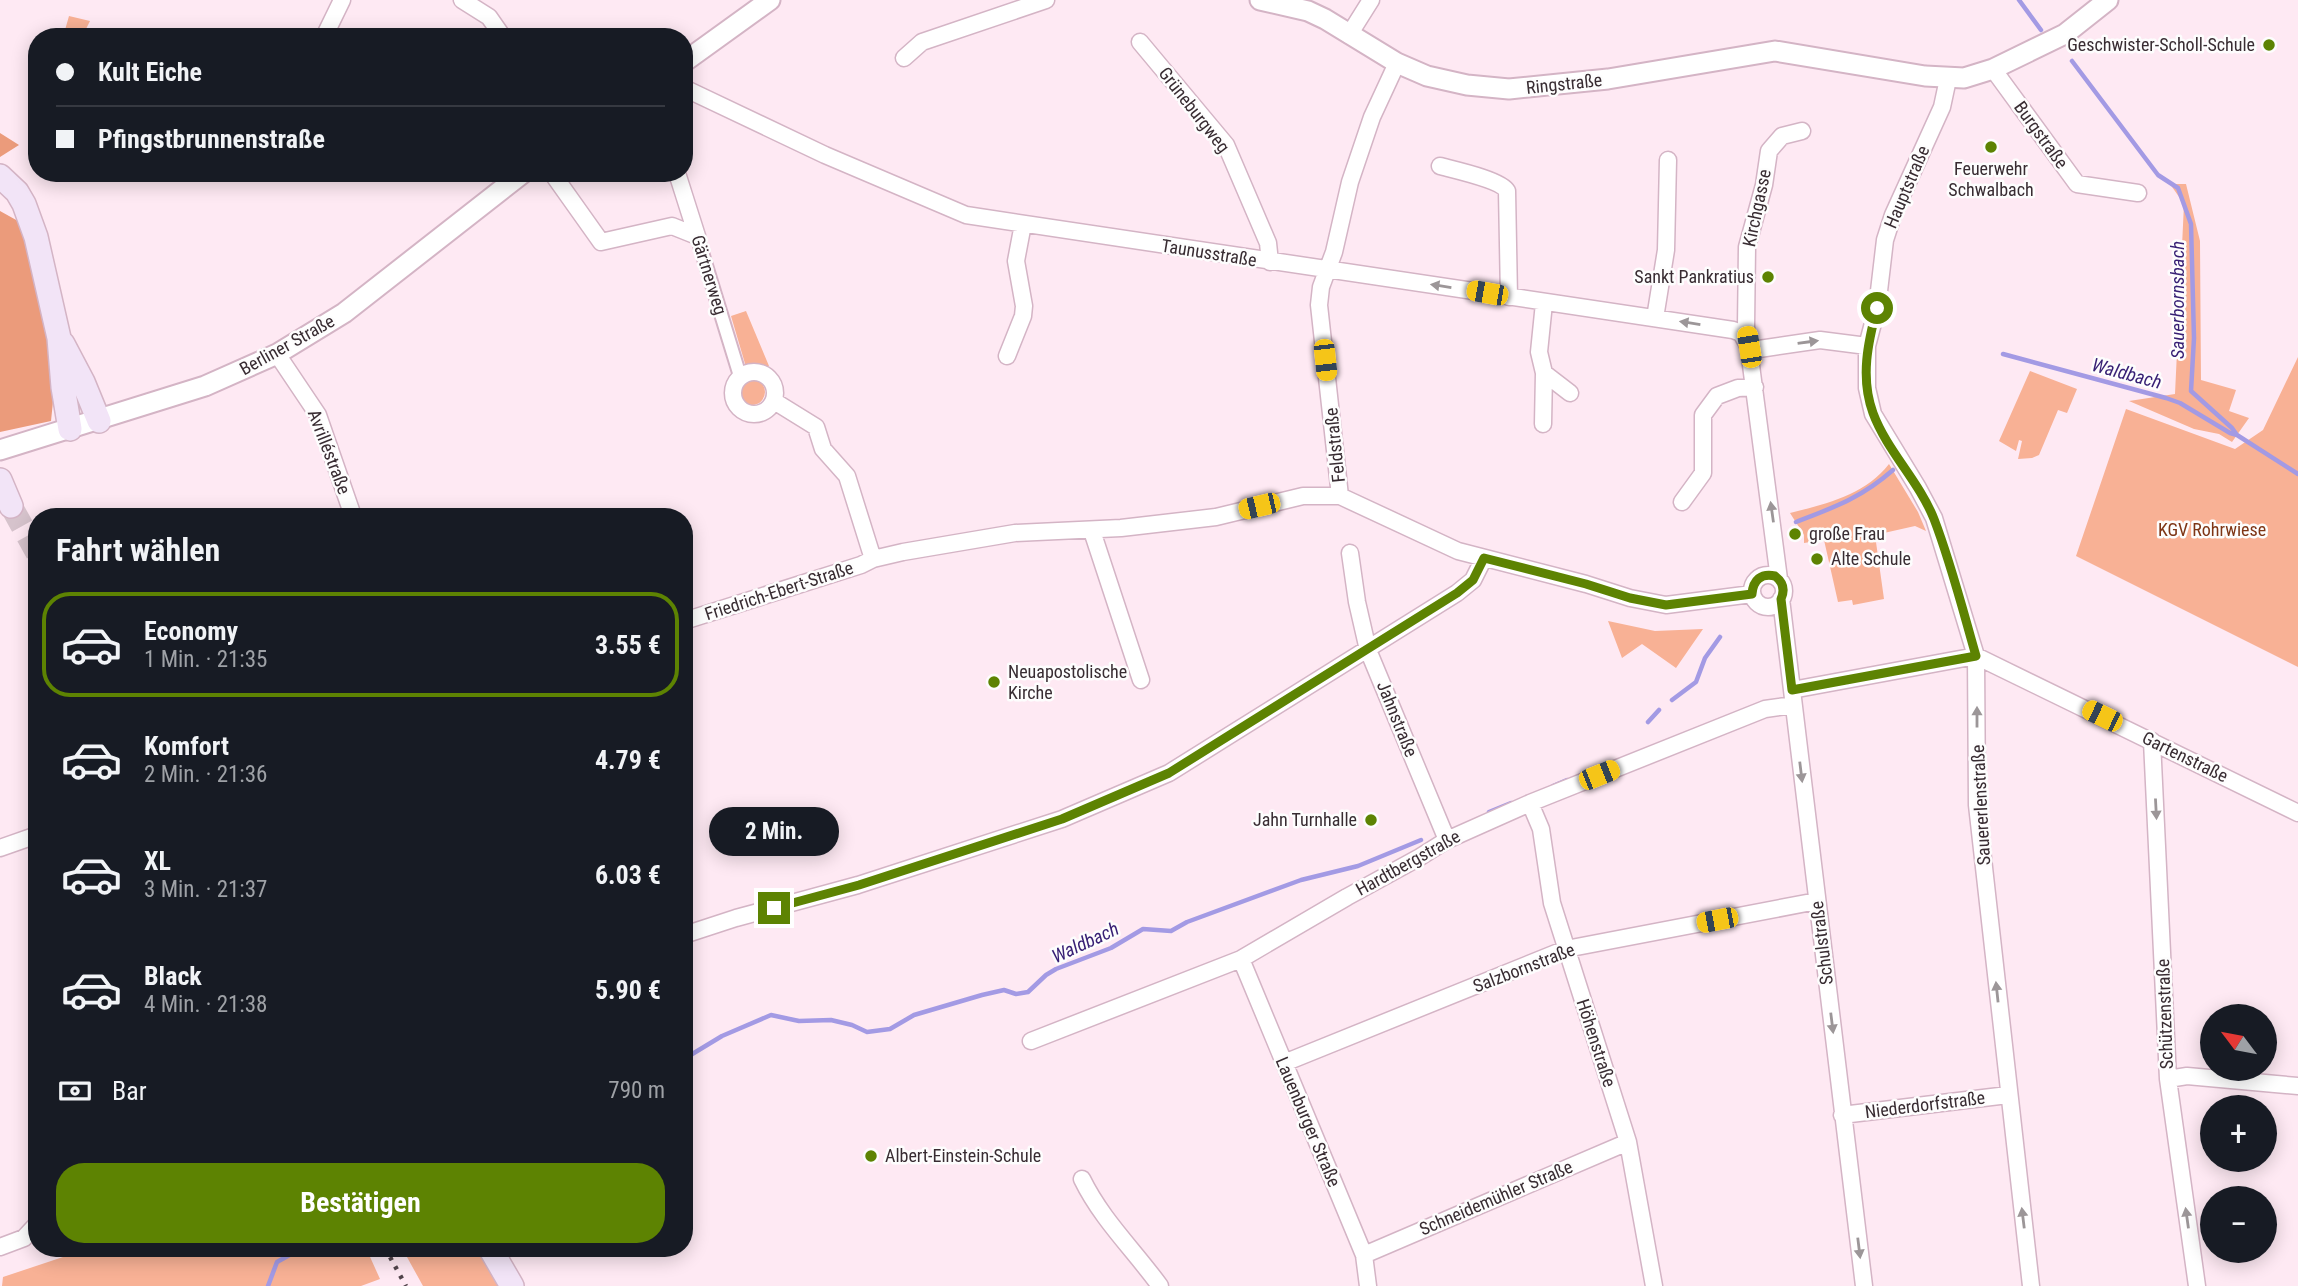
<!DOCTYPE html>
<html lang="de">
<head>
<meta charset="utf-8">
<style>
	body { margin:0; font-family:"Roboto Condensed",sans-serif; background:#20242c; color:#f1f3f6; height:100vh; display:flex; flex-direction:column; font-size:26px; white-space:nowrap }
	* { box-sizing:border-box; margin:0 }
	p { font-size:23px; color:#9ea1a6 }
	.icon { flex:none; width:38px; height:38px; fill:none; stroke:currentColor; stroke-width:2; stroke-linecap:round; stroke-linejoin:round }
	.map { position:relative; flex:1; overflow:hidden }
	.drawer { position:absolute; left:28px; top:508px; width:665px; height:749px; display:flex; flex-direction:column; background:#171b24; border-radius:28px; box-shadow:0 4px 18px #0003 }
	.drawer>* { flex:none }
	.hud { position:absolute; left:28px; top:28px; width:665px; height:154px; border-radius:28px; box-shadow:0 4px 18px #0003; display:grid; align-content:center; height:154px; padding:0 28px; background:#171b24 }
	.needle { width:46px; rotate:302deg }
	.buttons { position:absolute; left:2200px; top:1004px; display:grid; gap:14px }
	.buttons a { display:grid; place-items:center; width:77px; height:77px; border-radius:50%; background:#171b24; box-shadow:0 4px 18px #0003; font-size:35px }
	.end { position:absolute; width:32px; height:32px; margin:-16px; border:9px solid #5d8302; background:#fff; box-shadow:0 0 0 4px #fff }
	.from { border-radius:50% }
	.bubble { position:absolute; height:49px; border-radius:24px; background:#171b24; box-shadow:0 4px 18px #0003; font-size:23px; font-weight:700; line-height:49px; text-align:center }
	.car { position:absolute; width:21px; height:42px; margin:-21px -10px; border-radius:9px; box-shadow:0 0 5px 2px #0007; background:linear-gradient(#f5c518 24%,#345 0 40%,#f5c518 0 76%,#345 0 86%,#f5c518 0) }
	.hud b { display:flex; align-items:center; gap:24px; height:66px; font-size:26px }
	.hud b+b { border-top:2px solid #363941 }
	.hud i { width:18px; height:18px; background:#f1f3f6 }
	ul { padding:0; list-style:none }
	li { display:flex; align-items:center; gap:21px; height:105px; margin:0 14px 10px; padding:0 14px; border:4px solid transparent; border-radius:28px }
	li div { flex:1 }
	li b { display:block; font-size:26px }
	li em { font-style:normal; font-weight:700 }
	li.active { border-color:#5d8302 }
	li>.icon { width:63px; height:63px; stroke-width:1.5 }
	h2 { padding:0 28px; font-size:32px; line-height:84px }
	.pay { display:flex; align-items:center; gap:18px; height:77px; padding:0 28px; font-size:26px }
	.pay p { margin-inline-start:auto }
	.primary-button { display:flex; gap:14px; margin-top:auto; padding:14px 28px }
	.primary-button a { flex:1; height:80px; border-radius:28px; background:#5d8302; color:#fff; font-size:28px; font-weight:700; line-height:80px; text-align:center }
	.map>svg:first-child { display:block }
	.green { fill:#f8b195 }
	.forest { fill:#eb9b7b }
	.lines { fill:none; stroke-linecap:round; stroke-linejoin:round }
	.stream { stroke:#a39ae4; stroke-width:4.5 }
	.secondary-tunnel { stroke:#d6c3cc; stroke-width:23; stroke-dasharray:23 11; stroke-linecap:butt }
	.pedestrian-casing { stroke:#d4b4c5; stroke-width:16 }
	.minor-casing { stroke:#d4b4c5; stroke-width:19 }
	.tertiary-casing { stroke:#d4b4c5; stroke-width:23 }
	.secondary-casing { stroke:#d4b4c5; stroke-width:26 }
	.pedestrian { stroke:#fff; stroke-width:12 }
	.minor { stroke:#fff; stroke-width:16 }
	.tertiary { stroke:#fff; stroke-width:19 }
	.secondary { stroke:#f2e4f7; stroke-width:23 }
	.rail { stroke:#51444b; stroke-width:4.5; stroke-dasharray:3.5 7; stroke-linecap:butt }
	.oneway { fill:#9c9698 }
	.route { stroke:#5d8302; stroke-width:9 }
	.poi-dot { fill:#5d8302; stroke:#fdfdfd; stroke-width:2.5 }
	.labels { text-anchor:middle; stroke-width:5; stroke-linejoin:round; paint-order:stroke }
	.poi-label { font-size:18px; fill:#382c32; stroke:#fdfdfd; text-anchor:start }
	.street-label { font-size:18px; fill:#382c32; stroke:#fdfdfd }
	.park-label { font-size:18px; fill:#7e3515; stroke:#fdfdfd }
	.water-label { font-size:19px; font-style:italic; fill:#371f74; stroke:#fdfdfd }
</style>
</head>
<body>
<div class="map">
<svg width="2298" height="1286" viewBox="0 0 2298 1286">
	<rect width="100%" height="100%" fill="#fee9f3"/>
	<path class="green" d="M 69,16 L 90,21 L 82,37 L 63,37 Z
		M 2170,184 L 2186,184 L 2200,241 L 2201,380 L 2236,390 L 2229,411 L 2249,418 L 2232,442 L 2219,434 L 2194,429 L 2129,401 L 2175,394 L 2184,204 Z
		M 746,311 L 769,366 L 746,367 L 731,316 Z
		M 2298,357 L 2298,667 L 2076,556 L 2126,409 L 2235,449 L 2263,430 Z
		M 2030,371 L 2077,389 L 2067,413 L 2058,410 L 2039,455 L 2032,458 L 2018,459 L 2022,441 L 2019,440 L 2016,451 L 1999,441 Z
		M739 392a13 13 0 1 1 26 0a13 13 0 1 1-26 0Z
		M 1889,464 L 1918,512 L 1926,531 L 1915,526 L 1875,535 L 1884,599 L 1853,605 L 1852,600 L 1838,602 L 1824,540 L 1804,543 L 1804,535 L 1790,513 C 1826,504 1865,495 1889,464 Z
		M 1608,621 L 1655,631 L 1703,629 L 1676,668 L 1642,644 L 1622,658 Z
		M 90,1248 L 366,1248 L 380,1279 L 361,1286 L 2,1286 L 3,1277 Z
		M 402,1248 L 477,1248 L 499,1286 L 423,1286 Z"/>
	<path class="forest" d="M 0,133 L 19,145 L 0,157 Z
		M 0,211 L 18,221 L 36,256 L 55,382 L 51,421 L 0,432 Z"/>
	<g class="lines">
		<path class="stream" d="M 2019,0 L 2041,30
			M 2072,61 L 2158,175 L 2178,188 L 2191,224 L 2194,338 L 2191,391 L 2232,428 L 2237,435
			M 2003,354 L 2166,398 L 2180,403 L 2230,433 L 2237,435 L 2298,474
			M 1796,522 C 1835,507 1861,498 1893,470
			M 1672,700 L 1696,682 L 1705,658 L 1720,637
			M 1648,722 L 1659,710
			M 1553,786 L 1567,780
			M 1489,812 L 1511,803
			M 684,1059 L 722,1036 L 771,1015 L 799,1021 L 831,1020 L 852,1025 L 867,1032 L 890,1029 L 914,1015 L 982,995 L 1004,990 L 1016,994 L 1028,992 L 1046,975 L 1056,969 L 1111,948 L 1143,929 L 1171,931 L 1187,922 L 1301,880 L 1358,866 L 1421,840
			M 268,1286 L 277,1262 L 302,1248"/>
		<path class="secondary-tunnel" d="M 11,506 L 37,553"/>
		<g class="pedestrian-casing">
			<path id="pedestrian" d="M 697,236 L 740,376"/>
		</g>
		<g class="minor-casing">
			<path id="minor" d="M 462,0 L 489,17 L 503,37
				M 1349,35 L 1371,0
				M 324,37 L 342,0
				M 1140,42 L 1226,145 L 1268,243 L 1270,262
				M 904,58 L 922,42 L 1046,0
				M 1993,69 L 2077,184 L 2138,193
				M 1948,79 L 1942,107 L 1893,215 L 1885,240 L 1877,308 L 1867,346 L 1867,388 L 1873,414 L 1918,488 L 1934,518 L 1976,656 L 1977,805 L 2031,1286
				M 684,88 L 825,155 L 966,215 L 1733,330 L 1741,333 L 1749,347
				M 1440,166 C 1455,170 1501,180 1507,191 L 1509,297
				M 552,173 L 601,242 L 672,226 L 697,236
				M 677,173 L 697,236
				M 1655,318 L 1666,250 L 1668,160
				M 1749,347 L 1759,349 L 1820,340 L 1867,346
				M 277,354 L 318,415 L 353,516
				M 1007,356 L 1023,316 L 1024,306 L 1016,261 L 1023,224
				M733 393a21 21 0 1 1 42 0a21 21 0 1 1-42 0Z
				M 1544,373 L 1570,393
				M 774,401 L 816,427 L 823,449 L 847,476 L 873,559
				M 1543,424 L 1544,373 L 1539,352 L 1544,303
				M 1340,496 L 1319,305 L 1321,287 L 1334,252 L 1350,182 L 1372,117 L 1397,63
				M 1682,502 L 1703,473 L 1703,415 L 1717,396 L 1738,388 L 1755,387
				M 1092,531 L 1141,680
				M 1350,553 L 1357,602 L 1368,650 L 1447,840
				M1752 591a16 16 0 1 1 32 0a16 16 0 1 1-32 0Z
				M 1779,579 L 1746,327 L 1747,247 L 1764,185 L 1769,151 L 1782,136 L 1802,131
				M 1781,599 L 1864,1286
				M 684,621 L 861,565 L 873,559 L 903,552 L 1015,533 L 1121,528 L 1216,517 L 1303,496 L 1340,496 L 1458,551 L 1586,584 L 1630,598 L 1666,605 L 1752,594
				M 1792,690 L 1976,656 L 2298,813
				M 2152,741 L 2168,1079 L 2197,1286
				M 1530,803 L 1541,829 L 1552,903 L 1628,1142 L 1654,1286
				M 0,848 L 37,835
				M 684,935 L 736,918 L 858,885 L 1062,819 L 1169,773 L 1457,593 L 1473,580 L 1484,558
				M 1241,959 L 1364,1255 L 1368,1286
				M 1031,1041 L 1241,959 L 1347,897 L 1420,857 L 1447,840 L 1530,803 L 1765,709 L 1793,705
				M 1284,1063 L 1566,949 L 1817,901
				M 2168,1079 L 2187,1076 L 2298,1086
				M 1842,1115 L 2008,1095
				M 1082,1179 C 1102,1220 1134,1250 1160,1286
				M 0,1247 L 24,1238 L 37,1224
				M 1364,1255 L 1628,1142"/>
		</g>
		<g class="tertiary-casing">
			<path id="tertiary" d="M 1260,0 L 1308,11 L 1325,19 L 1397,63 L 1427,76 L 1467,85 L 1509,89 L 1608,79 L 1775,51 L 1925,76 L 1964,78 L 1993,69 L 2065,34 L 2108,0
				M 684,62 L 770,0
				M 0,450 L 205,386 L 277,354 L 344,313 L 523,173"/>
		</g>
		<g class="secondary-casing">
			<path id="secondary" d="M 0,176 L 17,192 L 24,204 L 36,237 L 59,338 L 63,387 L 70,429
				M 63,344 L 83,382 L 99,421
				M 0,480 L 11,506
				M 490,1248 L 512,1286"/>
		</g>
		<use href="#pedestrian" class="pedestrian"/>
		<use href="#minor" class="minor"/>
		<use href="#tertiary" class="tertiary"/>
		<use href="#secondary" class="secondary"/>
		<path class="rail" d="M 385,1248 L 406,1286"/>
	</g>
	<defs><path id="oneway-solid" d="M-6-.8H1V-3.2L6.5 0L1 3.2V.8H-6Z" transform="scale(1.75)"/></defs>
	<g class="oneway">
		<use href="#oneway-solid" transform="translate(1441 286) rotate(-171)"/>
		<use href="#oneway-solid" transform="translate(1690 323) rotate(-171)"/>
		<use href="#oneway-solid" transform="translate(1808 342) rotate(-8)"/>
		<use href="#oneway-solid" transform="translate(1772 512) rotate(-98)"/>
		<use href="#oneway-solid" transform="translate(1977 717) rotate(-90)"/>
		<use href="#oneway-solid" transform="translate(1801 772) rotate(83)"/>
		<use href="#oneway-solid" transform="translate(2156 809) rotate(87)"/>
		<use href="#oneway-solid" transform="translate(1997 992) rotate(-96)"/>
		<use href="#oneway-solid" transform="translate(1832 1023) rotate(83)"/>
		<use href="#oneway-solid" transform="translate(2023 1218) rotate(-97)"/>
		<use href="#oneway-solid" transform="translate(2187 1218) rotate(-98)"/>
		<use href="#oneway-solid" transform="translate(1859 1248) rotate(83)"/>
	</g>
	<g class="lines">
		<path class="route" d="M 774,908 L 859,885 L 1062,819 L 1169,773 L 1457,593 L 1473,580 L 1484,558 L 1586,584 L 1630,598 L 1666,605 L 1752,594 C 1753,580 1761,573 1775,576 C 1783,582 1785,590 1781,599 L 1792,690 L 1976,656 C 1963,611 1951,563 1934,519 C 1919,481 1887,451 1873,413 C 1860,378 1868,342 1877,308"/>
	</g>
	<g class="poi-dot">
		<circle cx="2269" cy="45" r="7"/>
		<circle cx="1991" cy="147" r="7"/>
		<circle cx="1768" cy="277" r="7"/>
		<circle cx="1795" cy="534" r="7"/>
		<circle cx="1817" cy="559" r="7"/>
		<circle cx="994" cy="682" r="7"/>
		<circle cx="1371" cy="820" r="7"/>
		<circle cx="871" cy="1156" r="7"/>
	</g>
	<g class="labels">
		<g class="poi-label">
			<text x="2255" y="51" text-anchor="end">Geschwister-Scholl-Schule</text>
			<text x="1991" y="175" text-anchor="middle">Feuerwehr<tspan x="1991" dy="21">Schwalbach</tspan></text>
			<text x="1754" y="283" text-anchor="end">Sankt Pankratius</text>
			<text x="1809" y="540">große Frau</text>
			<text x="1831" y="565">Alte Schule</text>
			<text x="1008" y="678">Neuapostolische<tspan x="1008" dy="21">Kirche</tspan></text>
			<text x="1357" y="826" text-anchor="end">Jahn Turnhalle</text>
			<text x="885" y="1162">Albert-Einstein-Schule</text>
		</g>
		<g class="street-label">
			<text transform="translate(1564 84) rotate(-6)" y="6">Ringstraße</text>
			<text transform="translate(1194 110) rotate(52)" y="6">Grüneburgweg</text>
			<text transform="translate(2041 135) rotate(54)" y="6">Burgstraße</text>
			<text transform="translate(1907 187) rotate(-67)" y="6">Hauptstraße</text>
			<text transform="translate(1757 208) rotate(-78)" y="6">Kirchgasse</text>
			<text transform="translate(1209 253) rotate(9)" y="6">Taunusstraße</text>
			<text transform="translate(709 275) rotate(73)" y="6">Gärtnerweg</text>
			<text transform="translate(287 345) rotate(-29)" y="6">Berliner Straße</text>
			<text transform="translate(1335 445) rotate(-96)" y="6">Feldstraße</text>
			<text transform="translate(329 452) rotate(69)" y="6">Avrilléstraße</text>
			<text transform="translate(779 591) rotate(-18)" y="6">Friedrich-Ebert-Straße</text>
			<text transform="translate(1397 719) rotate(68)" y="6">Jahnstraße</text>
			<text transform="translate(2185 757) rotate(26)" y="6">Gartenstraße</text>
			<text transform="translate(1981 805) rotate(-93)" y="6">Sauererlenstraße</text>
			<text transform="translate(1408 863) rotate(-29)" y="6">Hardtbergstraße</text>
			<text transform="translate(1822 943) rotate(-97)" y="6">Schulstraße</text>
			<text transform="translate(1524 968) rotate(-21)" y="6">Salzbornstraße</text>
			<text transform="translate(2165 1014) rotate(-92)" y="6">Schützenstraße</text>
			<text transform="translate(1596 1043) rotate(72)" y="6">Höhenstraße</text>
			<text transform="translate(1925 1105) rotate(-7)" y="6">Niederdorfstraße</text>
			<text transform="translate(1308 1122) rotate(67)" y="6">Lauenburger Straße</text>
			<text transform="translate(1496 1198) rotate(-23)" y="6">Schneidemühler Straße</text>
		</g>
		<g class="park-label">
			<text x="2212" y="536">KGV Rohrwiese</text>
		</g>
		<g class="water-label">
			<text transform="translate(2177 300) rotate(-90)" y="7">Sauerbornsbach</text>
			<text transform="translate(2127 373) rotate(15)" y="7">Waldbach</text>
			<text transform="translate(1085 942) rotate(-25)" y="7">Waldbach</text>
		</g>
	</g>
</svg>
<div class="buttons">
<a><svg class="needle" viewBox="-14 -14 28 28"><path d="M0-13l5 13h-10z" fill="#e53935"/><path d="M0 13l5-13h-10z" fill="#9ea1a6"/></svg></a>
<a>+</a>
<a>−</a>
</div>
<i class="end from" style="left:1877px;top:308px"></i>
<i class="end" style="left:774px;top:908px"></i>
<div class="bubble" style="left:709px;top:807px;width:130px">2 Min.</div>
<i class="car" style="left:1487px;top:293px;rotate:280deg"></i>
<i class="car" style="left:1749px;top:347px;rotate:351deg"></i>
<i class="car" style="left:1325px;top:360px;rotate:174deg"></i>
<i class="car" style="left:1259px;top:506px;rotate:257deg"></i>
<i class="car" style="left:2102px;top:716px;rotate:296deg"></i>
<i class="car" style="left:1599px;top:775px;rotate:68deg"></i>
<i class="car" style="left:1717px;top:920px;rotate:259deg"></i>
<div class="hud">
<b><i class="from"></i>Kult Eiche</b>
<b><i></i>Pfingstbrunnenstraße</b>
</div>
<section class="drawer">
<h2>Fahrt wählen</h2>
<ul>
<li class="active"><svg class="icon" aria-label="car" viewBox="0 0 24 24"><path d="M5 17H2v-5l4-1 3-4h7l3 4 3 1v5h-3M9 17h6M6 11h13"/><circle cx="7" cy="17" r="2"/><circle cx="17" cy="17" r="2"/></svg><div><b>Economy</b><p>1 Min. · 21:35</p></div><em>3.55 €</em></li>
<li><svg class="icon" aria-label="car" viewBox="0 0 24 24"><path d="M5 17H2v-5l4-1 3-4h7l3 4 3 1v5h-3M9 17h6M6 11h13"/><circle cx="7" cy="17" r="2"/><circle cx="17" cy="17" r="2"/></svg><div><b>Komfort</b><p>2 Min. · 21:36</p></div><em>4.79 €</em></li>
<li><svg class="icon" aria-label="car" viewBox="0 0 24 24"><path d="M5 17H2v-5l4-1 3-4h7l3 4 3 1v5h-3M9 17h6M6 11h13"/><circle cx="7" cy="17" r="2"/><circle cx="17" cy="17" r="2"/></svg><div><b>XL</b><p>3 Min. · 21:37</p></div><em>6.03 €</em></li>
<li><svg class="icon" aria-label="car" viewBox="0 0 24 24"><path d="M5 17H2v-5l4-1 3-4h7l3 4 3 1v5h-3M9 17h6M6 11h13"/><circle cx="7" cy="17" r="2"/><circle cx="17" cy="17" r="2"/></svg><div><b>Black</b><p>4 Min. · 21:38</p></div><em>5.90 €</em></li>
</ul>
<div class="pay"><svg class="icon" aria-label="cash" viewBox="0 0 24 24"><path d="M3 7h18v10H3z"/><circle cx="12" cy="12" r="2"/></svg>Bar<p>790 m</p></div>
<div class="primary-button"><a>Bestätigen</a></div>
</section>
</div>
</body>
</html>
